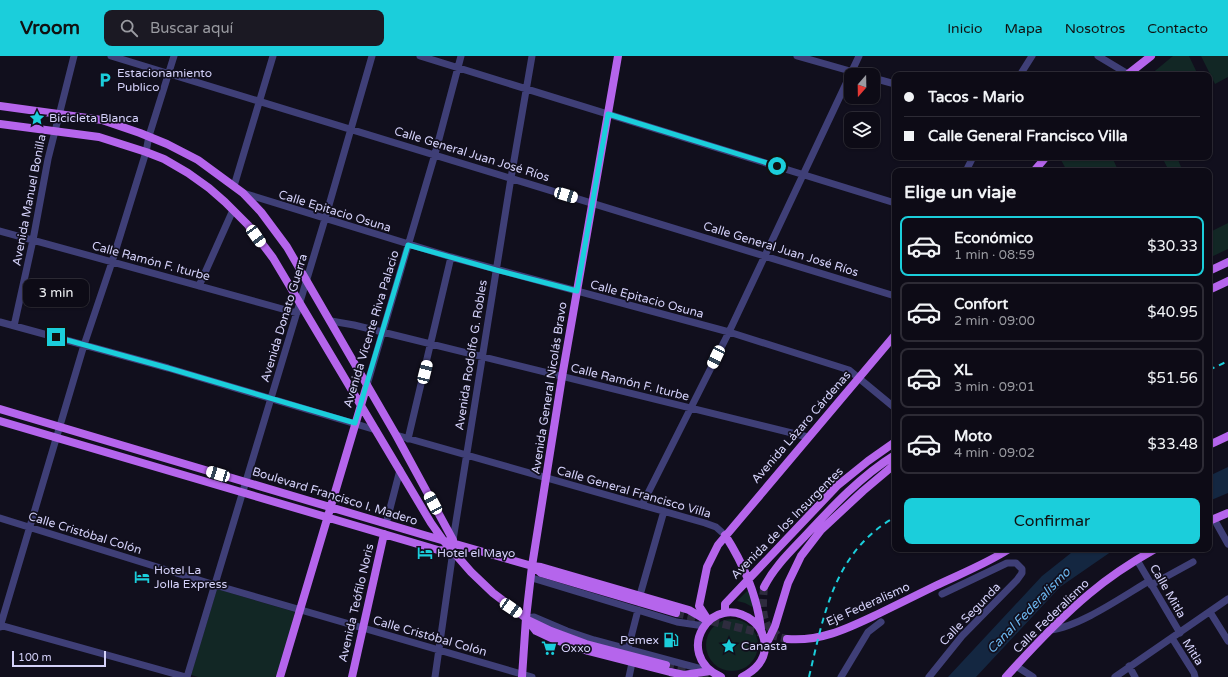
<!DOCTYPE html>
<html lang="es">
<head>
<meta charset="utf-8">
<style>
	body { margin:0; font-family:"Varela Round",sans-serif; background:#1b1923; color:#f1f3f6; height:100vh; display:flex; flex-direction:column; font-size:15px; white-space:nowrap }
	* { box-sizing:border-box; margin:0 }
	p { font-size:13px; color:#9a9ba1 }
	.icon { flex:none; width:22px; height:22px; fill:none; stroke:currentColor; stroke-width:2; stroke-linecap:round; stroke-linejoin:round }
	.map { position:relative; flex:1; overflow:hidden }
	.sheet { position:absolute; left:892px; top:112px; width:320px; height:384px; display:flex; flex-direction:column; background:#0d0b16; border-radius:8px; box-shadow:0 1px 3px #0004,0 0 0 1px #2d2b35 }
	.sheet>* { flex:none }
	.hud { position:absolute; left:892px; top:16px; width:320px; height:88px; border-radius:8px; box-shadow:0 1px 3px #0004,0 0 0 1px #2d2b35; display:grid; align-content:center; height:88px; padding:0 12px; background:#0d0b16 }
	.needle { width:26px; rotate:200deg }
	.fabs { position:absolute; left:844px; top:12px; display:grid; gap:8px }
	.fabs a { display:grid; place-items:center; width:36px; height:36px; border-radius:8px; background:#0d0b16; box-shadow:0 1px 3px #0004,0 0 0 1px #2d2b35; font-size:20px }
	.scale { position:absolute; left:12px; bottom:10px; width:94px; box-sizing:border-box; padding-left:4px; border:2px solid #d4d1f9; border-top:0; font-size:11px; line-height:14px; white-space:nowrap; color:#d4d1f9; -webkit-text-stroke:3px #110f1d; paint-order:stroke }
	.end { position:absolute; width:18px; height:18px; margin:-9px; border:5px solid #1bcedb; background:#111; box-shadow:0 0 0 2px #111 }
	.from { border-radius:50% }
	.bubble { position:absolute; height:28px; border-radius:8px; background:#0d0b16; box-shadow:0 1px 3px #0004,0 0 0 1px #2d2b35; font-size:13px; font-weight:600; line-height:28px; text-align:center }
	.car { position:absolute; width:12px; height:24px; margin:-12px -6px; border-radius:5px; box-shadow:0 0 3px 1px #0007; background:linear-gradient(#fff 24%,#345 0 40%,#fff 0 76%,#345 0 86%,#fff 0) }
	.hud b { display:flex; align-items:center; gap:14px; height:38px; font-size:15px }
	.hud b+b { border-top:1px solid #2d2b35 }
	.hud i { width:10px; height:10px; background:#f1f3f6 }
	ul { padding:0; list-style:none }
	li { display:flex; align-items:center; gap:12px; height:60px; margin:0 8px 6px; padding:0 4px; border:2px solid #2d2b35; border-radius:8px }
	li div { flex:1 }
	li b { display:block; font-size:15px }
	li em { font-style:normal; font-weight:600 }
	li.current { border-color:#1bcedb }
	li>.icon { width:36px; height:36px; stroke-width:1.5 }
	h2 { padding:0 12px; font-size:18px; line-height:48px }
	.action { display:flex; gap:8px; margin-top:auto; padding:8px 12px }
	.action a { flex:1; height:46px; border-radius:8px; background:#1bcedb; color:#111; font-size:16px; font-weight:600; line-height:46px; text-align:center }
	header { display:flex; align-items:center; gap:24px; box-sizing:border-box; height:56px; padding:0 20px; background:#1bcedb; color:#111 }
	header strong { font-size:19px }
	nav { display:flex; gap:22px; margin-inline-start:auto; font-size:14px }
	.search { width:280px; height:36px; background:#1b1923; display:flex; align-items:center; gap:10px; box-sizing:border-box; padding:0 14px; border-radius:8px; color:#9a9ba1; font-size:15px }
	.map>svg:first-child { display:block }
	.green { fill:#122725 }
	.water { fill:#142741 }
	.lines { fill:none; stroke-linecap:round; stroke-linejoin:round }
	.major-tunnel { stroke:#2e2c3e; stroke-width:8; stroke-dasharray:8 4; stroke-linecap:butt }
	.minor { stroke:#3f3f77; stroke-width:7 }
	.major { stroke:#b565ec; stroke-width:8 }
	.rail { stroke:#1bcedb; stroke-width:2; stroke-dasharray:6 5; stroke-linecap:butt }
	.route { stroke:#1bcedb; stroke-width:5 }
	.labels { text-anchor:middle; stroke-width:3.5; stroke-linejoin:round; paint-order:stroke }
	.poi-label { font-size:12px; fill:#d4d1f9; stroke:#110f1d; text-anchor:start }
	.street-label { font-size:12px; fill:#d4d1f9; stroke:#110f1d }
	.water-label { font-size:13px; font-style:italic; fill:#6bb5ed; stroke:#110f1d }
</style>
</head>
<body>
<header>
<strong>Vroom</strong>
<div class="search"><svg class="icon" aria-label="search" viewBox="0 0 24 24"><circle cx="10" cy="10" r="6"/><path d="M15 15l6 6"/></svg>Buscar aquí</div>
<nav><a>Inicio</a><a>Mapa</a><a>Nosotros</a><a>Contacto</a></nav>
</header>
<div class="map">
<svg width="1228" height="621" viewBox="0 0 1228 621">
	<rect width="100%" height="100%" fill="#110f1d"/>
	<path class="green" d="M 1173,0 L 1189,0 L 1198,19 L 1150,19 Z
		M 1201,0 L 1228,0 L 1228,21 L 1215,28 Z
		M 1064,101 L 1112,101 L 1117,112 L 1110,115 L 1067,115 L 1061,104 Z
		M 1162,101 L 1177,101 L 1181,111 L 1169,115 Z
		M 1228,167 L 1228,193 L 1209,202 L 1209,169 L 1212,175 Z
		M 217,533 L 295,556 L 278,621 L 198,621 L 191,619 Z
		M 748,534 L 756,553 L 745,547 L 737,545 Z
		M706 589a26 26 0 1 1 52 0a26 26 0 1 1-52 0Z"/>
	<path class="water" d="M 1228,411 L 1228,437 L 1209,445 L 1209,420 Z
		M 1076,493 L 1115,493 L 1060,531 L 976,621 L 948,621 L 1042,520 Z"/>
	<g class="lines">
		<path class="major-tunnel" d="M 764,531 C 763,543 761,560 768,570 C 771,573 775,576 777,579
			M 676,557 L 787,583
			M 666,609 L 719,621"/>
		<path class="minor" d="M 111,0 L 895,240
			M 420,0 L 895,147
			M 797,0 L 864,19
			M 1098,0 L 1128,18
			M 1020,19 L 1032,0
			M 873,22 L 895,28
			M 966,115 L 973,101
			M 234,130 L 273,0
			M 243,137 L 451,201 L 729,276 L 849,314 L 895,352
			M 0,175 L 297,257
			M 199,230 L 233,154
			M 331,265 L 354,269 L 808,381
			M 0,266 L 168,312 L 376,374
			M 14,270 L 33,184 L 48,103 L 74,0
			M 367,329 L 435,98 L 461,0
			M 396,379 L 705,467 L 716,471 L 725,479
			M 408,383 L 451,201
			M 642,449 L 729,276 L 859,0
			M 0,462 L 215,529 L 532,621
			M 1214,463 L 1228,488
			M 386,468 L 400,414
			M 453,484 L 511,122 L 532,0
			M 1137,504 L 1180,577
			M 532,522 L 677,566 L 704,570
			M 1151,529 L 1193,506
			M 640,539 L 664,455
			M 1210,556 L 1228,585
			M 526,562 L 534,561 L 567,575 L 594,584 L 709,615
			M 0,569 L 186,621
			M 0,571 L 84,289 L 112,206 L 146,96 L 149,80 L 174,0
			M 1050,574 C 1079,571 1122,541 1149,525
			M 1172,582 L 1194,617 L 1195,621
			M 628,593 L 638,554
			M 1016,610 L 1033,621
			M 1129,610 L 1135,621
			M 187,621 L 325,163 L 372,0
			M 435,621 L 453,495
			M 629,621 L 632,607
			M 841,621 L 868,576 L 881,566
			M 929,621 L 962,580 L 1017,524 L 1022,517 L 1022,513 L 1016,507 L 1007,507 L 942,538
			M 1115,621 L 1228,543"/>
		<path class="major" d="M 1127,19 L 1151,0
			M 0,50 L 102,64 L 140,77 L 167,88 L 198,104 L 243,137 L 261,156 L 287,191 L 396,379 L 453,484 L 453,490
			M 0,68 L 99,81 L 146,96 L 164,103 L 188,117 L 209,132 L 225,146 L 248,169 L 273,202 L 431,467 L 443,484 L 471,516 L 493,537 L 526,562 L 536,575 L 553,583 L 588,595 L 670,616 L 684,619 L 710,615
			M 1034,115 L 1046,101
			M 1209,215 L 1228,206
			M 1209,234 L 1228,225
			M 0,353 L 424,479 L 532,510 L 541,511 L 689,554 L 708,565
			M 0,365 L 438,494 L 453,495
			M 1209,389 L 1228,380
			M 1209,465 L 1228,457
			M 725,479 C 743,507 757,540 761,573
			M 533,510 L 541,517 L 676,557
			M 764,531 C 774,511 790,496 806,479 C 833,450 861,420 895,399
			M 725,556 L 725,548 L 837,430 L 868,405 L 895,386
			M 528,564 L 551,575 L 586,588 L 666,609
			M 708,564 L 699,550 L 707,511 L 718,489 L 895,279
			M 787,583 C 822,586 850,571 880,557 C 898,548 917,539 935,530 C 960,518 986,508 1009,493
			M 765,591 L 775,570 L 788,527 L 801,500 L 821,474 L 863,435 L 895,408
			M 280,621 L 367,329
			M 352,621 L 384,478
			M 522,621 L 526,562 L 532,510 L 562,321 L 618,0
			M 721,621 C 671,598 712,533 753,565 C 761,571 765,582 765,592 C 764,606 754,615 742,621
			M 1006,621 C 1032,592 1059,563 1089,538 C 1109,521 1132,506 1155,493"/>
		<path class="rail" d="M 1209,314 L 1228,305
			M 809,621 C 824,558 834,496 895,461"/>
	</g>
	<g class="lines">
		<path class="route" d="M 56,281 L 168,312 L 355,367 L 408,189 L 496,214 L 577,235 L 608,58 L 777,110"/>
	</g>
	<defs>
		<g id="parking-bare" transform="scale(1.2)"><path d="M-3.5-5.5H1a3.5 3.5 0 0 1 0 7H-1V5.5H-3.5ZM-1-3.4V-.6H.8a1.4 1.4 0 0 0 0-2.8Z" fill="#1bcedb" stroke="#110f1d" stroke-width="2.5" paint-order="stroke"/></g>
		<g id="sight-bare" transform="scale(1.2)"><path d="M0-6L1.8-2.2L6-1.7L2.9 1.2L3.7 5.4L0 3.3L-3.7 5.4L-2.9 1.2L-6-1.7L-1.8-2.2Z" fill="#1bcedb" stroke="#110f1d" stroke-width="2.5" paint-order="stroke"/></g>
		<g id="hotel-bare" transform="scale(1.2)"><path d="M-6-4.5h1.5V1H6V5H4.5V3h-9V5H-6ZM-4 0a1.8 1.8 0 1 1 3.6 0ZM.5 0V-2.5h3Q6-2.5 6 0Z" fill="#1bcedb" stroke="#110f1d" stroke-width="2.5" paint-order="stroke"/></g>
		<g id="fuel-bare" transform="scale(1.2)"><path d="M-5.5-6h7V0h2V4h1.3V-2.5L3-4.5l.8-.8L6-3V5H2.5V1h-1V6h-7ZM-4.2-4.7v3.2H.2V-4.7Z" fill="#1bcedb" stroke="#110f1d" stroke-width="2.5" paint-order="stroke"/></g>
		<g id="supermarket-bare" transform="scale(1.2)"><path d="M-6-5.5h2.5l.6 2H6L4.5 2H-2.5L-4.4-4H-6ZM-1.5 3.2a1.3 1.3 0 1 0 .1 0ZM3 3.2a1.3 1.3 0 1 0 .1 0Z" fill="#1bcedb" stroke="#110f1d" stroke-width="2.5" paint-order="stroke"/></g>
	</defs>
	<g fill-rule="evenodd">
		<use href="#parking-bare" x="105" y="24"/>
		<use href="#sight-bare" x="37" y="62"/>
		<use href="#hotel-bare" x="425" y="497"/>
		<use href="#hotel-bare" x="142" y="521"/>
		<use href="#fuel-bare" x="671" y="584"/>
		<use href="#sight-bare" x="729" y="590"/>
		<use href="#supermarket-bare" x="549" y="592"/>
	</g>
	<g class="labels">
		<g class="poi-label">
			<text x="117" y="21">Estacionamiento<tspan x="117" dy="14">Publico</tspan></text>
			<text x="49" y="66">Bicicleta Blanca</text>
			<text x="437" y="501">Hotel el Mayo</text>
			<text x="154" y="518">Hotel La<tspan x="154" dy="14">Jolla Express</tspan></text>
			<text x="659" y="588" text-anchor="end">Pemex</text>
			<text x="741" y="594">Canasta</text>
			<text x="561" y="596">Oxxo</text>
		</g>
		<g class="street-label">
			<text transform="translate(472 98) rotate(17)" y="4">Calle General Juan José Ríos</text>
			<text transform="translate(29 144) rotate(-79)" y="4">Avenida Manuel Bonilla</text>
			<text transform="translate(335 155) rotate(17)" y="4">Calle Epitacio Osuna</text>
			<text transform="translate(781 193) rotate(17)" y="4">Calle General Juan José Ríos</text>
			<text transform="translate(151 205) rotate(15)" y="4">Calle Ramón F. Iturbe</text>
			<text transform="translate(647 243) rotate(15)" y="4">Calle Epitacio Osuna</text>
			<text transform="translate(284 262) rotate(-73)" y="4">Avenida Donato Guerra</text>
			<text transform="translate(371 273) rotate(-73)" y="4">Avenida Vicente Riva Palacio</text>
			<text transform="translate(471 299) rotate(-81)" y="4">Avenida Rodolfo G. Robles</text>
			<text transform="translate(630 326) rotate(14)" y="4">Calle Ramón F. Iturbe</text>
			<text transform="translate(549 332) rotate(-81)" y="4">Avenida General Nicolás Bravo</text>
			<text transform="translate(801 371) rotate(-49)" y="4">Avenida Lázaro Cárdenas</text>
			<text transform="translate(634 436) rotate(16)" y="4">Calle General Francisco Villa</text>
			<text transform="translate(335 440) rotate(17)" y="4">Boulevard Francisco I. Madero</text>
			<text transform="translate(787 467) rotate(-45)" y="4">Avenida de los Insurgentes</text>
			<text transform="translate(85 477) rotate(17)" y="4">Calle Cristóbal Colón</text>
			<text transform="translate(1168 535) rotate(60)" y="4">Calle Mitla</text>
			<text transform="translate(356 547) rotate(-77)" y="4">Avenida Teófilo Noris</text>
			<text transform="translate(868 548) rotate(-24)" y="4">Eje Federalismo</text>
			<text transform="translate(970 558) rotate(-46)" y="4">Calle Segunda</text>
			<text transform="translate(1051 560) rotate(-44)" y="4">Calle Federalismo</text>
			<text transform="translate(430 580) rotate(16)" y="4">Calle Cristóbal Colón</text>
			<text transform="translate(1193 596) rotate(58)" y="4">Mitla</text>
		</g>
		<g class="water-label">
			<text transform="translate(1028 554) rotate(-46)" y="5">Canal Federalismo</text>
		</g>
	</g>
</svg>
<div class="fabs">
<a><svg class="needle" viewBox="-14 -14 28 28"><path d="M0-13l5 13h-10z" fill="#e53935"/><path d="M0 13l5-13h-10z" fill="#9a9ba1"/></svg></a>
<a><svg class="icon" aria-label="layers" viewBox="0 0 24 24"><path d="M12 4l9 5-9 5-9-5zM3 14l9 5 9-5"/></svg></a>
</div>
<div class="scale">100 m</div>
<i class="end from" style="left:777px;top:110px"></i>
<i class="end" style="left:56px;top:281px"></i>
<div class="bubble" style="left:23px;top:223px;width:66px">3 min</div>
<i class="car" style="left:566px;top:139px;rotate:107deg"></i>
<i class="car" style="left:256px;top:180px;rotate:144deg"></i>
<i class="car" style="left:716px;top:301px;rotate:206deg"></i>
<i class="car" style="left:425px;top:316px;rotate:14deg"></i>
<i class="car" style="left:218px;top:418px;rotate:287deg"></i>
<i class="car" style="left:433px;top:447px;rotate:332deg"></i>
<i class="car" style="left:511px;top:552px;rotate:125deg"></i>
<div class="hud">
<b><i class="from"></i>Tacos - Mario</b>
<b><i></i>Calle General Francisco Villa</b>
</div>
<section class="sheet">
<h2>Elige un viaje</h2>
<ul>
<li class="current"><svg class="icon" aria-label="car" viewBox="0 0 24 24"><path d="M5 17H2v-5l4-1 3-4h7l3 4 3 1v5h-3M9 17h6M6 11h13"/><circle cx="7" cy="17" r="2"/><circle cx="17" cy="17" r="2"/></svg><div><b>Económico</b><p>1 min · 08:59</p></div><em>$30.33</em></li>
<li><svg class="icon" aria-label="car" viewBox="0 0 24 24"><path d="M5 17H2v-5l4-1 3-4h7l3 4 3 1v5h-3M9 17h6M6 11h13"/><circle cx="7" cy="17" r="2"/><circle cx="17" cy="17" r="2"/></svg><div><b>Confort</b><p>2 min · 09:00</p></div><em>$40.95</em></li>
<li><svg class="icon" aria-label="car" viewBox="0 0 24 24"><path d="M5 17H2v-5l4-1 3-4h7l3 4 3 1v5h-3M9 17h6M6 11h13"/><circle cx="7" cy="17" r="2"/><circle cx="17" cy="17" r="2"/></svg><div><b>XL</b><p>3 min · 09:01</p></div><em>$51.56</em></li>
<li><svg class="icon" aria-label="car" viewBox="0 0 24 24"><path d="M5 17H2v-5l4-1 3-4h7l3 4 3 1v5h-3M9 17h6M6 11h13"/><circle cx="7" cy="17" r="2"/><circle cx="17" cy="17" r="2"/></svg><div><b>Moto</b><p>4 min · 09:02</p></div><em>$33.48</em></li>
</ul>
<div class="action"><a>Confirmar</a></div>
</section>
</div>
</body>
</html>
